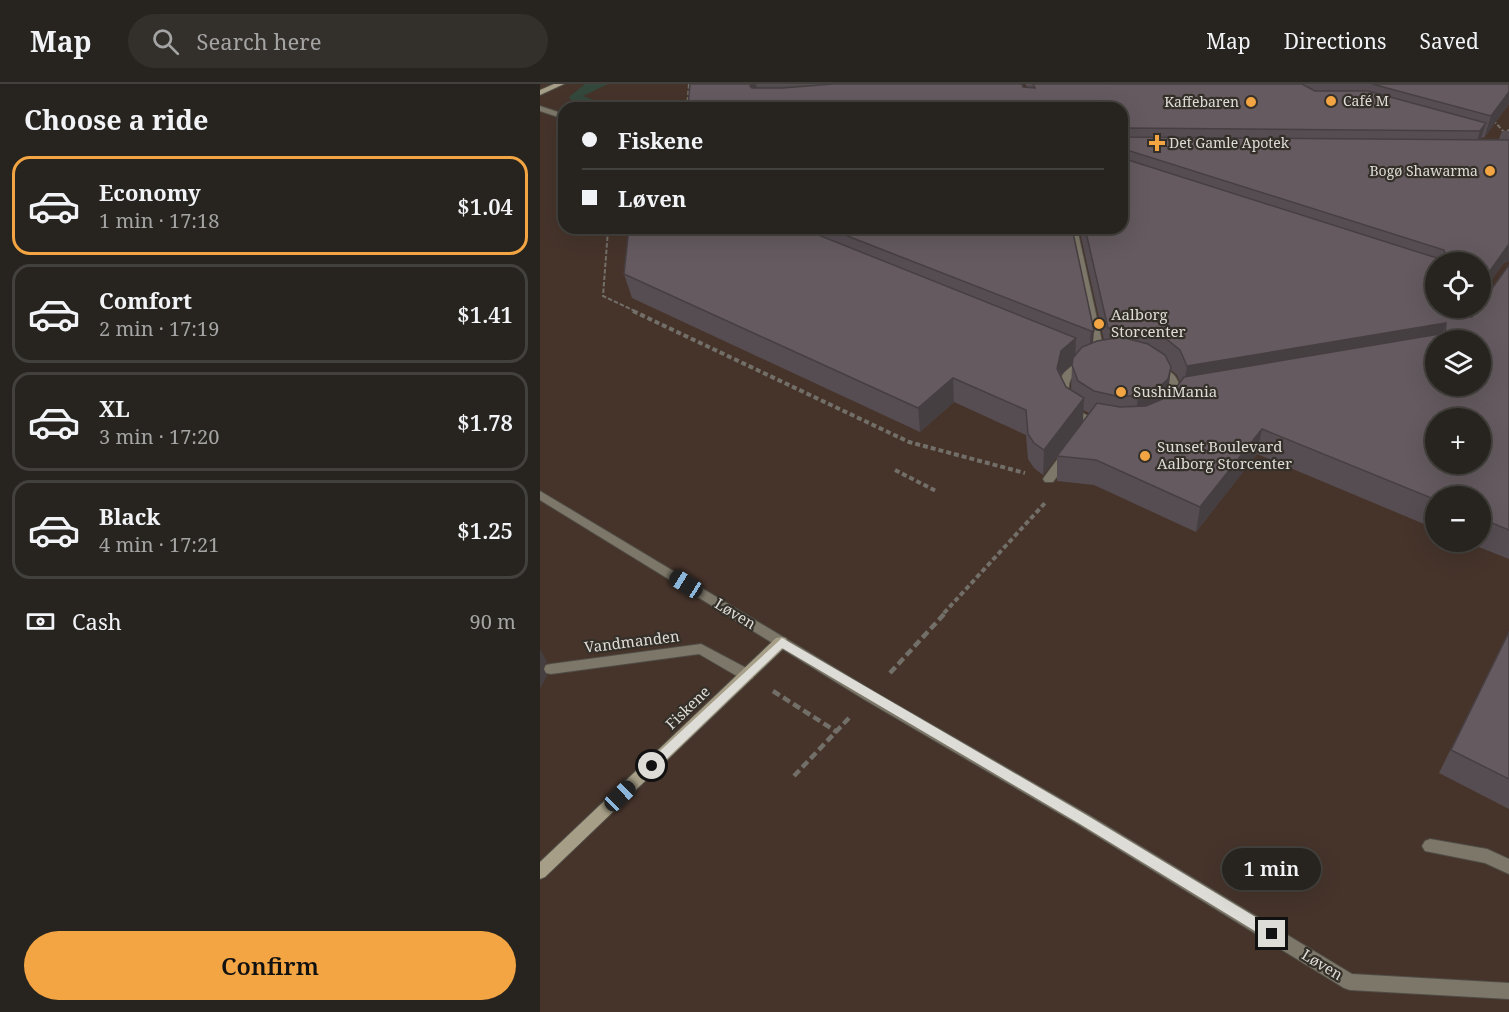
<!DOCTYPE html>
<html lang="en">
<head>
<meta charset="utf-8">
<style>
	body { margin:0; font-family:"Noto Serif",serif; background:#33302c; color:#f1f3f6; height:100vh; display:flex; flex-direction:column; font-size:22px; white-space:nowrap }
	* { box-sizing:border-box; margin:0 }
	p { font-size:20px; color:#a4a4a4 }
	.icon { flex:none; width:33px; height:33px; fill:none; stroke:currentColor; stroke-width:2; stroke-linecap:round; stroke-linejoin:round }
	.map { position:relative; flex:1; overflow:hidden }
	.details { display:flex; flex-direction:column; background:#27241f; width:540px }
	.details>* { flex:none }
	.guide { position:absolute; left:18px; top:18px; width:570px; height:132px; border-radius:18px; box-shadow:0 6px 24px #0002,0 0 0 2px #43413d; display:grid; align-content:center; height:132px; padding:0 24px; background:#27241f }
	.buttons { position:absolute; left:885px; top:168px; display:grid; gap:12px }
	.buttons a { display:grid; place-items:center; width:66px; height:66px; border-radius:50%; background:#27241f; box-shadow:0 6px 24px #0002,0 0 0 2px #43413d; font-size:30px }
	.end { position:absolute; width:27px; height:27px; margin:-14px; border:8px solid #dedcd7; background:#111; box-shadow:0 0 0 3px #111 }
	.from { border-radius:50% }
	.bubble { position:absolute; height:42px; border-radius:21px; background:#27241f; box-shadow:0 6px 24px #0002,0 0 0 2px #43413d; font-size:20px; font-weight:600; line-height:42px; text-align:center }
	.car { position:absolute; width:18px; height:36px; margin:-18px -9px; border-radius:8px; box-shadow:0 0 4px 2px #0007; background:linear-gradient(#222 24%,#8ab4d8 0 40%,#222 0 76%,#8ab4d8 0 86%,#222 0) }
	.guide b { display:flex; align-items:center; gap:21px; height:57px; font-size:22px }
	.guide b+b { border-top:2px solid #43413d }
	.guide i { width:15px; height:15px; background:#f1f3f6 }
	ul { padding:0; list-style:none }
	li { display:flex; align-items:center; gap:18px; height:99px; margin:0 12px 9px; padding:0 12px; border:3px solid #43413d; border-radius:18px }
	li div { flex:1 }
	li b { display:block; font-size:22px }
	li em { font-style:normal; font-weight:600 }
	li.on { border-color:#f2a542 }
	li>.icon { width:54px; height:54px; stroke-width:1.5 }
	h2 { padding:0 24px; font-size:27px; line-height:72px }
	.pay { display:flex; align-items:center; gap:15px; height:66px; padding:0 24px; font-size:22px }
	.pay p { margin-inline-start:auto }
	.cta { display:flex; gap:12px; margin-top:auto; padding:12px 24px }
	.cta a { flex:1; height:69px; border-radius:36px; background:#f2a542; color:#111; font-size:24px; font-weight:600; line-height:69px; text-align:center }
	header { display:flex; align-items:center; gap:36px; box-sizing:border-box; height:84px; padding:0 30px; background:#27241f; border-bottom:2px solid #43413d }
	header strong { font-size:28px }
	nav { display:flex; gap:33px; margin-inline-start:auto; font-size:21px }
	.search { width:420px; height:54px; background:#33302c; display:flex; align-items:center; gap:15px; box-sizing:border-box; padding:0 21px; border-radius:33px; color:#a4a4a4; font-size:22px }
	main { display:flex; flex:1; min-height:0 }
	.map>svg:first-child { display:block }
	.commercial { fill:#46342b; fill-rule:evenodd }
	.green { fill:#34483c }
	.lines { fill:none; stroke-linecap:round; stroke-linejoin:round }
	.lane-casing { stroke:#4f4c45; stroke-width:2 }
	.street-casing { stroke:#4f4c45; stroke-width:2 }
	.secondary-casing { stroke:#4f4c45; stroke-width:2 }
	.path-far2 { stroke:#726f68; stroke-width:2; stroke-dasharray:4.5 2; stroke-linecap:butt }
	.path-far1 { stroke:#726f68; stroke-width:4; stroke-dasharray:5 3; stroke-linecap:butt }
	.path { stroke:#726f68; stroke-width:4.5; stroke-dasharray:8 4; stroke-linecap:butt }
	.lane { fill:#7c7768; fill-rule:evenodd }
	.street { fill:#7c7768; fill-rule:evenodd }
	.secondary { fill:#a69e86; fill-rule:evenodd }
	.wall { fill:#564d52; fill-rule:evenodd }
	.shaded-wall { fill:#463f42 }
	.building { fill:#645a5f; stroke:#463f42; stroke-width:1.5; fill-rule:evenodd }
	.route { fill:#dedcd7 }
	.poi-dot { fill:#f2a542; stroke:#343029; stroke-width:2 }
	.labels { text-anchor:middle; stroke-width:4.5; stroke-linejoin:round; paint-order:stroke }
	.far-poi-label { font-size:14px; fill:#dedcd7; stroke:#343029; text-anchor:start }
	.poi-label { font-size:15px; fill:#dedcd7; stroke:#343029; text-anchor:start }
	.street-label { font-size:15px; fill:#dedcd7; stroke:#343029 }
</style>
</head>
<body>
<header>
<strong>Map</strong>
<div class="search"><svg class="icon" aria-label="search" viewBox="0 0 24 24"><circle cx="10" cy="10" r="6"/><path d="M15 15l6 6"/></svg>Search here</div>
<nav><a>Map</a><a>Directions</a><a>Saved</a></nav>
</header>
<main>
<section class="details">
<h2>Choose a ride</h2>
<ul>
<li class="on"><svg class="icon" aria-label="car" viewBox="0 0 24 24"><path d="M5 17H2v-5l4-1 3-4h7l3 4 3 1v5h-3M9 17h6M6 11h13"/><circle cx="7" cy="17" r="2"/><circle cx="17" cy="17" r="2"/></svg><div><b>Economy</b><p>1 min · 17:18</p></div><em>$1.04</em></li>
<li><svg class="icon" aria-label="car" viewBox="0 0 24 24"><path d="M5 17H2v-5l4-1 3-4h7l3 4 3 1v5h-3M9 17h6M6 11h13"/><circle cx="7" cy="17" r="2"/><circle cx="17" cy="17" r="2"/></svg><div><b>Comfort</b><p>2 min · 17:19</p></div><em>$1.41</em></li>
<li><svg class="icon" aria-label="car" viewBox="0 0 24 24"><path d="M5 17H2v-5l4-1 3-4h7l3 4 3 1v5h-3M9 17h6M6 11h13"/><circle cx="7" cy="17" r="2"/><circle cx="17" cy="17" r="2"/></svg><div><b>XL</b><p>3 min · 17:20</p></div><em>$1.78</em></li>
<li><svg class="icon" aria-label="car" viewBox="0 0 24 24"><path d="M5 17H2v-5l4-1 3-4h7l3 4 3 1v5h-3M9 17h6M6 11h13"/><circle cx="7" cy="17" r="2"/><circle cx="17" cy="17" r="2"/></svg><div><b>Black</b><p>4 min · 17:21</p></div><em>$1.25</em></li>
</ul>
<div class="pay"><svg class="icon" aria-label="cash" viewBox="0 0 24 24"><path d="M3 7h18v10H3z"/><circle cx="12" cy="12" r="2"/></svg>Cash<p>90 m</p></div>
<div class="cta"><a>Confirm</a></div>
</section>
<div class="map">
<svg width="969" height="928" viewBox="0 0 969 928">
	<rect width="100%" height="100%" fill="#343029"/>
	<path class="commercial" d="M 0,0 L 969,0 L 969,928 L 0,928 ZM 24,24 L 582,24 L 582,144 L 24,144 ZM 896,178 L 940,178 L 940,224 L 896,224 ZM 896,256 L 940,256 L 940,302 L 896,302 ZM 896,334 L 940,334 L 940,380 L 896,380 ZM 896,412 L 940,412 L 940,458 L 896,458 Z"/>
	<path class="green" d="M 45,0 L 68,0 L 43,12 L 73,23 L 36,24 L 29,13 Z"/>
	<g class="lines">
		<g class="lane-casing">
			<path id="lane" d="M 0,22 L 24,30 L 24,35 L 0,27 Z
				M 890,755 L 947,765 L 969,775 L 969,790 L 945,779 L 885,767 L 882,762 L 885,757 Z"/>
		</g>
		<g class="street-casing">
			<path id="street" d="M 529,144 L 537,144 L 565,271 C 586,267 618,275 634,291 C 638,295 640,303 642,309 C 640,314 639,321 635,326 C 614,353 558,352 532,332 C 524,326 520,317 519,308 C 516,286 538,277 555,273 ZM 579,275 C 589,278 601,279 610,284 C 634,296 639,318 614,333 C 594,345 552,340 535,323 C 531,318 530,312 529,306 C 527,282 561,277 579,275 Z
				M 940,207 L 951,210 L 953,212 L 948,215 L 940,213 Z
				M 526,368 L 530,369 L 532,372 L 530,375 L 513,398 L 505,398 L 503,395 L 505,392 L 522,369 Z
				M 0,407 L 335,608 L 549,731 L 812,890 L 969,899 L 969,915 L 810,906 L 804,904 L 539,741 L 325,616 L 0,416 Z
				M 161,560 L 212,587 L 214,591 L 212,595 L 207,596 L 202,595 L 159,570 L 11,590 L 6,589 L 4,585 L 6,581 L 11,580 Z"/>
		</g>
		<g class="secondary-casing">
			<path id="secondary" d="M 14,0 L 24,0 L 0,11 L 0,6 Z
				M 241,553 L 246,554 L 247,558 L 246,562 L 5,793 L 0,795 L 0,778 L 236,554 Z"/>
		</g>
		<path class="path-far2" d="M 74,20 L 76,24
			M 147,24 L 149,0
			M 953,36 L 964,48 L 969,46
			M 21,122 L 24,122
			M 62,144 L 68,146 L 63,212 L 97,228"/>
		<path class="path-far1" d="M 93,227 L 369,358 L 485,389
			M 355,386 L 396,407
			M 404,529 L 505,419"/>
		<path class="path" d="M 350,589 L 406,528
			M 233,607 L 297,648
			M 254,692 L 309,634"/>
		<use href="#lane" class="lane"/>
		<use href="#street" class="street"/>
		<use href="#secondary" class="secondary"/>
	</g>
	<path class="wall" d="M 150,0 L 482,0 L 483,3 L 487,3 L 485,0 L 969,0 L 969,20 L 944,54 L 942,53 L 941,55 L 959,55 L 962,47 L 969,47 L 969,177 L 964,179 L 942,209 L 940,214 L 940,178 L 926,233 L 932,233 L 969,181 L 969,475 L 926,458 L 940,458 L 940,412 L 896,412 L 896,445 L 717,370 L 656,448 L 554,401 L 517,397 L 517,372 L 525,362 L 503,391 L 494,384 L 488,375 L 486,351 L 414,318 L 380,348 L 92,214 L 84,190 L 89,144 L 532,144 L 553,259 L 564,256 L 539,144 L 582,144 L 582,24 L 148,24 ZM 532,281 L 531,306 L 526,303 L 521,291 ZM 631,286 L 637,291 L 640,298 L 630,312 L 627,313 ZM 543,326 L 549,329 L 543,339 Z
		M 969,547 L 969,725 L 899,689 Z"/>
	<path class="shaded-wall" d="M 212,0 L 216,0 L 220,20 L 210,2 Z
		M 969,8 L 969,20 L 944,54 L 951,32 Z
		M 946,39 L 939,61 L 933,69 L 940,47 Z
		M 584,44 L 582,67 L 584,65 L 582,88 L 582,48 Z
		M 969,160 L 969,177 L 964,179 L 942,209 L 940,214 L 940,200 Z
		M 925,224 L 933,224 L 910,256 L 918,233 Z
		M 906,239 L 900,256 L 643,306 L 647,282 Z
		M 551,247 L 554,247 L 552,271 L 549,272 Z
		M 536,254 L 535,278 L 521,291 L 517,285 L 521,267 Z
		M 631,283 L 628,308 L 625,320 L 595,337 L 598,312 Z
		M 413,294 L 414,318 L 380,348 L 378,324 Z
		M 544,314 L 543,339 L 503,391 L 504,366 Z
		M 722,345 L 717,370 L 656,448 L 660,423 Z
		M 0,565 L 7,578 L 3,584 L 7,592 L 0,605 Z"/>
	<path class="building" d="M 150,0 L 212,0 L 210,2 L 212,4 L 242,4 L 293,0 L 482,0 L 483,3 L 495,4 L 493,0 L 762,0 L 775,7 L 828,7 L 946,39 L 940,47 L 584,44 L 582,48 L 582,24 L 148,24 Z
		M 832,0 L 969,0 L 969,8 L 951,32 Z
		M 582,51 L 584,53 L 969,56 L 969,160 L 947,191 L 946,198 L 942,198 L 940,200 L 940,178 L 896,178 L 896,224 L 925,224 L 918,233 L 932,233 L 938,224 L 940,224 L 940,221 L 969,181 L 969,446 L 940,434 L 940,412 L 896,412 L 896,416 L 722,345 L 660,423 L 556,376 L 517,372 L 557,319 L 580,323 L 606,322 L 630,312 L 644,293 L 905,249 L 906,239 L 647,282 L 640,266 L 625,254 L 595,245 L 568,244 L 545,144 L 582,144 L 582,74 L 903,176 L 906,174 L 904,166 L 584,65 L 582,67 ZM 896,256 L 940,256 L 940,302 L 896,302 ZM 896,334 L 940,334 L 940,380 L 896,380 Z
		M 89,144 L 261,144 L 536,254 L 521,267 L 517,285 L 526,303 L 544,314 L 504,366 L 494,359 L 488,350 L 486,326 L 413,294 L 378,324 L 84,190 Z
		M 287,144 L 532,144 L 554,247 L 551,247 Z
		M 581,253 L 608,260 L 625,271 L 631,283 L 628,295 L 616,306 L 598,312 L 576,312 L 554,307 L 538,297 L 532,281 L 533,274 L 542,263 L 557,257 Z
		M 969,548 L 969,695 L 911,666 Z"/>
	<path class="route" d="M 242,554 L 548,732 L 737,846 L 737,855 L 728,855 L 540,740 L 242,564 L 116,685 L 108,685 L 108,678 Z"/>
	<g class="poi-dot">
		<circle cx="791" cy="17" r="6"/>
		<circle cx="711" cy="18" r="6"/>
		<path d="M614 50h6v6h6v6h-6v6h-6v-6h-6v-6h6z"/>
		<circle cx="950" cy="87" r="6"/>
		<circle cx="559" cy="240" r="6"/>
		<circle cx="581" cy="308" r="6"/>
		<circle cx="605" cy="372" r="6"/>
	</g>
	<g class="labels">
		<g class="far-poi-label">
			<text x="803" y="22">Café M</text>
			<text x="699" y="23" text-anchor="end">Kaffebaren</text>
			<text x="629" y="64">Det Gamle Apotek</text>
			<text x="938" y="92" text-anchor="end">Bogø Shawarma</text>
		</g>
		<g class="poi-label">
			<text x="571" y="236">Aalborg<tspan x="571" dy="17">Storcenter</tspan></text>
			<text x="593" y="313">SushiMania</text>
			<text x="617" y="368">Sunset Boulevard<tspan x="617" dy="17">Aalborg Storcenter</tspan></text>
		</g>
		<g class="street-label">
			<text transform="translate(195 530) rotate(31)" y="5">Løven</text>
			<text transform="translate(92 558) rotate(-7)" y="5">Vandmanden</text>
			<text transform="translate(148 624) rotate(-44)" y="5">Fiskene</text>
			<text transform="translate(782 881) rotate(31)" y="5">Løven</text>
		</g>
	</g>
</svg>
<div class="buttons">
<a><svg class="icon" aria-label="locate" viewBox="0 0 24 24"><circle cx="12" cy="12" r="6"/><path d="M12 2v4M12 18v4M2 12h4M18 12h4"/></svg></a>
<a><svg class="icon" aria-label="layers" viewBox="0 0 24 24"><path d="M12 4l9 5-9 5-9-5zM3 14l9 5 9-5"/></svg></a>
<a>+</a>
<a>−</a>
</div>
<i class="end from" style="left:112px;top:682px"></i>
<i class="end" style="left:732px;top:850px"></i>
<div class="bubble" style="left:682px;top:764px;width:99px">1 min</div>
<i class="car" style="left:146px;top:500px;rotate:302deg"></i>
<i class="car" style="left:80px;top:712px;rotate:46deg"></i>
<div class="guide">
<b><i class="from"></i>Fiskene</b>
<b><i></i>Løven</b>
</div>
</div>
</main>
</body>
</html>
